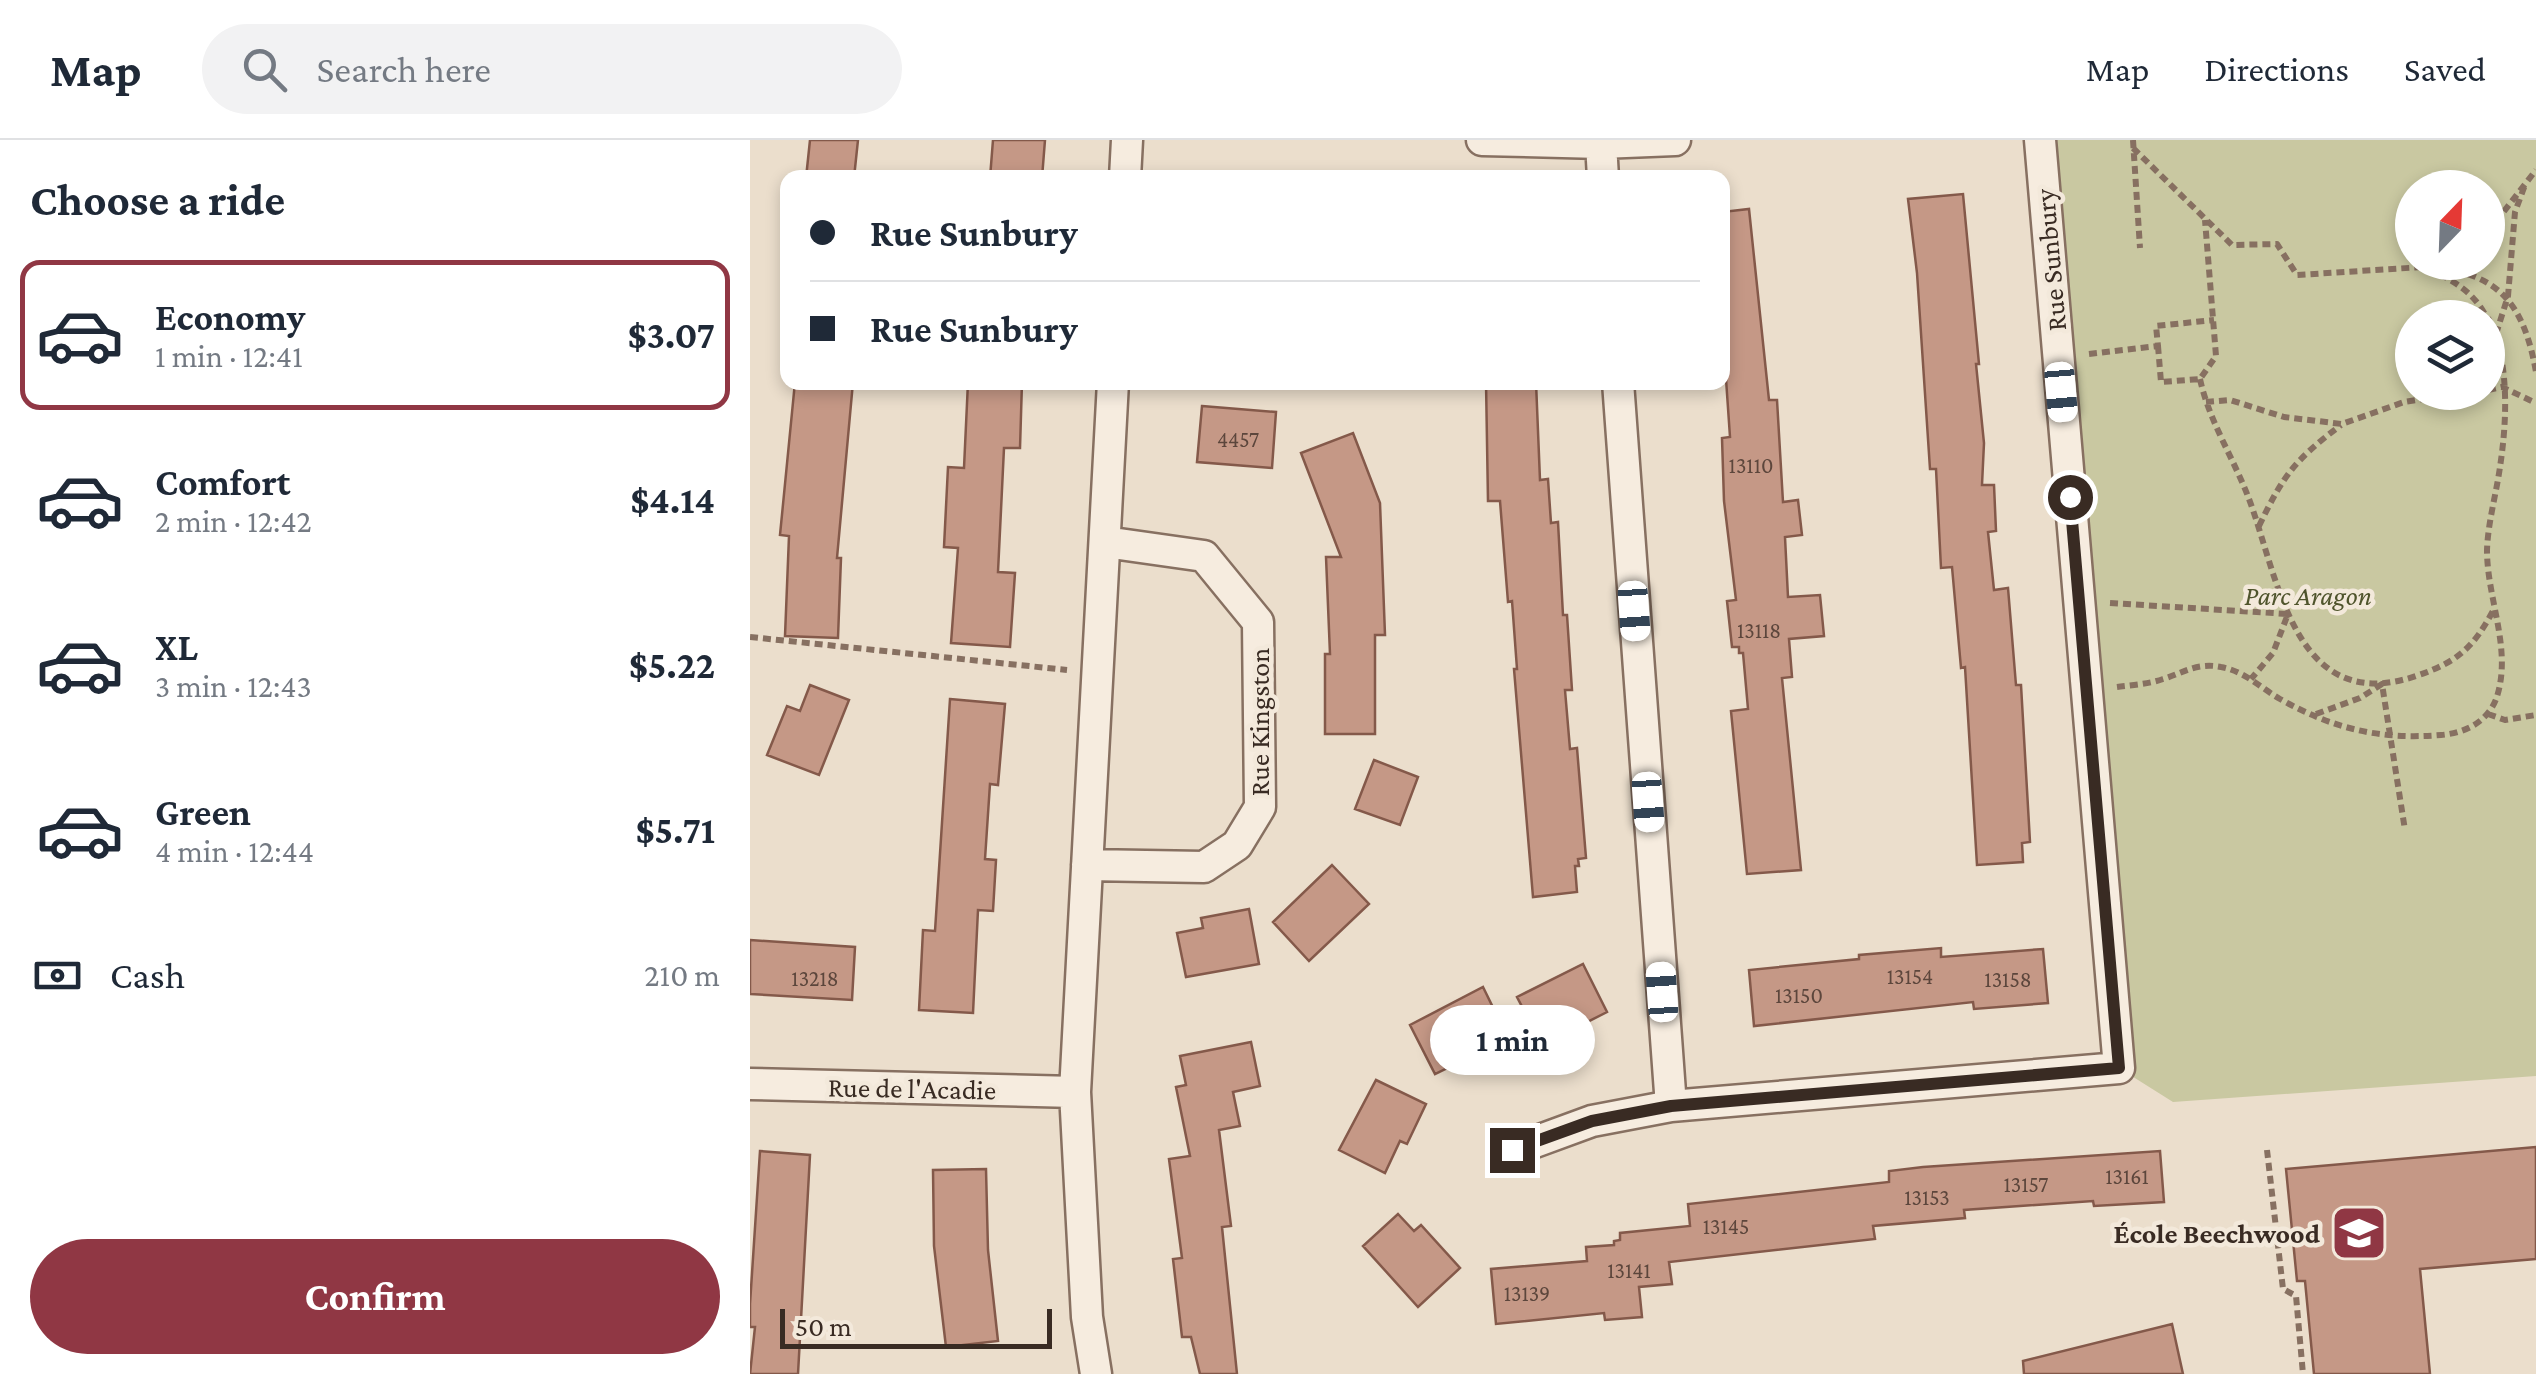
<!DOCTYPE html>
<html lang="en">
<head>
<meta charset="utf-8">
<style>
	body { margin:0; font-family:"Crimson Pro",serif; background:#f2f2f3; color:#1f2937; height:100vh; display:flex; flex-direction:column; font-size:38px; white-space:nowrap }
	* { box-sizing:border-box; margin:0 }
	p { font-size:32px; color:#747a83 }
	.icon { flex:none; width:55px; height:55px; fill:none; stroke:currentColor; stroke-width:2; stroke-linecap:round; stroke-linejoin:round }
	.map { position:relative; flex:1; overflow:hidden }
	.panel { display:flex; flex-direction:column; background:#fff; width:750px }
	.panel>* { flex:none }
	.hud { position:absolute; left:30px; top:30px; width:950px; height:220px; border-radius:20px; box-shadow:0 5px 15px #0003; display:grid; align-content:center; height:220px; padding:0 30px; background:#fff }
	.needle { width:65px; rotate:23deg }
	.buttons { position:absolute; left:1645px; top:30px; display:grid; gap:20px }
	.buttons a { display:grid; place-items:center; width:110px; height:110px; border-radius:50%; background:#fff; box-shadow:0 5px 15px #0003; font-size:50px }
	.scale { position:absolute; left:30px; bottom:25px; width:272px; box-sizing:border-box; padding-left:10px; border:5px solid #392b23; border-top:0; font-size:28px; line-height:35px; white-space:nowrap; color:#392b23; -webkit-text-stroke:8px #f3e9db; paint-order:stroke }
	.end { position:absolute; width:45px; height:45px; margin:-22px; border:12px solid #392b23; background:#fff; box-shadow:0 0 0 5px #fff }
	.from { border-radius:50% }
	.bubble { position:absolute; height:70px; border-radius:35px; background:#fff; box-shadow:0 5px 15px #0003; font-size:32px; font-weight:700; line-height:70px; text-align:center }
	.car { position:absolute; width:30px; height:60px; margin:-30px -15px; border-radius:12px; box-shadow:0 0 8px 2px #0007; background:linear-gradient(#fff 24%,#345 0 40%,#fff 0 76%,#345 0 86%,#fff 0) }
	.hud b { display:flex; align-items:center; gap:35px; height:95px; font-size:38px }
	.hud b+b { border-top:2px solid #e0e1e3 }
	.hud i { width:25px; height:25px; background:#1f2937 }
	ul { padding:0; list-style:none }
	li { display:flex; align-items:center; gap:30px; height:150px; margin:0 20px 15px; padding:0 10px; border:5px solid transparent; border-radius:20px }
	li div { flex:1 }
	li b { display:block; font-size:38px }
	li em { font-style:normal; font-weight:700 }
	li.on { border-color:#903744 }
	li>.icon { width:90px; height:90px; stroke-width:1.5 }
	h2 { padding:0 30px; font-size:45px; line-height:120px }
	.pay { display:flex; align-items:center; gap:25px; height:110px; padding:0 30px; font-size:38px }
	.pay p { margin-inline-start:auto }
	.action { display:flex; gap:20px; margin-top:auto; padding:20px 30px }
	.action a { flex:1; height:115px; border-radius:60px; background:#903744; color:#fff; font-size:40px; font-weight:700; line-height:115px; text-align:center }
	header { display:flex; align-items:center; gap:60px; box-sizing:border-box; height:140px; padding:0 50px; background:#fff; border-bottom:2px solid #e0e1e3 }
	header strong { font-size:48px }
	nav { display:flex; gap:55px; margin-inline-start:auto; font-size:35px }
	.search { width:700px; height:90px; background:#f2f2f3; display:flex; align-items:center; gap:25px; box-sizing:border-box; padding:0 35px; border-radius:55px; color:#747a83; font-size:38px }
	main { display:flex; flex:1; min-height:0 }
	.map>svg:first-child { display:block }
	.green { fill:#c9c8a1; fill-rule:evenodd }
	.building { fill:#c59886; stroke:#84594a; stroke-width:2.5 }
	.lines { fill:none; stroke-linecap:round; stroke-linejoin:round }
	.street-casing { stroke:#877061; stroke-width:35 }
	.path { stroke:#877061; stroke-width:6; stroke-dasharray:8 5; stroke-linecap:butt }
	.street { stroke:#f6ecdf; stroke-width:30 }
	.route { stroke:#392b23; stroke-width:12 }
	.labels { text-anchor:middle; stroke-width:9; stroke-linejoin:round; paint-order:stroke }
	.number-label { font-size:22px; fill:#5c463c }
	.street-label { font-size:28px; fill:#392b23; stroke:#f3e9db }
	.park-label { font-size:28px; font-style:italic; fill:#4f542c; stroke:#f3e9db }
	.poi-label { font-size:28px; font-weight:bold; fill:#392b23; stroke:#f3e9db; text-anchor:end }
</style>
</head>
<body>
<header>
<strong>Map</strong>
<div class="search"><svg class="icon" aria-label="search" viewBox="0 0 24 24"><circle cx="10" cy="10" r="6"/><path d="M15 15l6 6"/></svg>Search here</div>
<nav><a>Map</a><a>Directions</a><a>Saved</a></nav>
</header>
<main>
<section class="panel">
<h2>Choose a ride</h2>
<ul>
<li class="on"><svg class="icon" aria-label="car" viewBox="0 0 24 24"><path d="M5 17H2v-5l4-1 3-4h7l3 4 3 1v5h-3M9 17h6M6 11h13"/><circle cx="7" cy="17" r="2"/><circle cx="17" cy="17" r="2"/></svg><div><b>Economy</b><p>1 min · 12:41</p></div><em>$3.07</em></li>
<li><svg class="icon" aria-label="car" viewBox="0 0 24 24"><path d="M5 17H2v-5l4-1 3-4h7l3 4 3 1v5h-3M9 17h6M6 11h13"/><circle cx="7" cy="17" r="2"/><circle cx="17" cy="17" r="2"/></svg><div><b>Comfort</b><p>2 min · 12:42</p></div><em>$4.14</em></li>
<li><svg class="icon" aria-label="car" viewBox="0 0 24 24"><path d="M5 17H2v-5l4-1 3-4h7l3 4 3 1v5h-3M9 17h6M6 11h13"/><circle cx="7" cy="17" r="2"/><circle cx="17" cy="17" r="2"/></svg><div><b>XL</b><p>3 min · 12:43</p></div><em>$5.22</em></li>
<li><svg class="icon" aria-label="car" viewBox="0 0 24 24"><path d="M5 17H2v-5l4-1 3-4h7l3 4 3 1v5h-3M9 17h6M6 11h13"/><circle cx="7" cy="17" r="2"/><circle cx="17" cy="17" r="2"/></svg><div><b>Green</b><p>4 min · 12:44</p></div><em>$5.71</em></li>
</ul>
<div class="pay"><svg class="icon" aria-label="cash" viewBox="0 0 24 24"><path d="M3 7h18v10H3z"/><circle cx="12" cy="12" r="2"/></svg>Cash<p>210 m</p></div>
<div class="action"><a>Confirm</a></div>
</section>
<div class="map">
<svg width="1786" height="1234" viewBox="0 0 1786 1234">
	<rect width="100%" height="100%" fill="#ebdecc"/>
	<path class="green" d="M 1290,0 L 1786,0 L 1786,936 L 1423,962 L 1369,928 ZM 1662,48 L 1738,48 L 1738,122 L 1662,122 ZM 1662,178 L 1738,178 L 1738,252 L 1662,252 Z"/>
	<path class="building" d="M 60,0 L 108,0 L 104,38 L 56,38 Z
		M 243,0 L 295,0 L 292,38 L 240,38 Z
		M 1213,54 L 1229,224 L 1226,224 L 1234,303 L 1232,345 L 1244,345 L 1246,391 L 1238,392 L 1244,450 L 1258,448 L 1266,545 L 1271,545 L 1280,702 L 1272,703 L 1273,722 L 1227,725 L 1215,527 L 1211,528 L 1202,427 L 1191,428 L 1186,329 L 1180,329 L 1167,133 L 1158,59 Z
		M 999,69 L 1019,260 L 1027,260 L 1033,362 L 1048,360 L 1052,395 L 1035,397 L 1038,457 L 1070,455 L 1074,496 L 1039,499 L 1042,537 L 1032,538 L 1051,730 L 997,734 L 981,571 L 998,569 L 993,513 L 989,513 L 989,507 L 982,507 L 977,461 L 986,460 L 974,361 L 972,298 L 980,297 L 976,239 L 972,239 L 972,72 Z
		M 45,242 L 103,242 L 87,418 L 91,418 L 88,498 L 35,496 L 39,396 L 30,395 Z
		M 218,242 L 272,242 L 270,308 L 254,308 L 248,432 L 265,433 L 260,507 L 201,503 L 208,408 L 194,407 L 198,327 L 214,328 Z
		M 736,242 L 786,242 L 790,340 L 798,339 L 801,383 L 808,382 L 813,475 L 817,475 L 822,550 L 815,550 L 820,609 L 827,608 L 836,718 L 828,719 L 829,726 L 825,726 L 827,752 L 783,757 L 764,529 L 767,529 L 762,461 L 758,462 L 750,361 L 738,361 Z
		M 452,266 L 526,272 L 522,328 L 447,322 Z
		M 603,293 L 630,363 L 635,495 L 625,495 L 625,594 L 575,594 L 575,514 L 580,514 L 576,417 L 591,417 L 551,313 Z
		M 60,545 L 99,560 L 69,635 L 17,615 L 37,566 L 50,571 Z
		M 200,559 L 255,564 L 248,645 L 240,644 L 235,719 L 246,720 L 243,771 L 228,770 L 223,873 L 169,870 L 173,790 L 185,791 Z
		M 624,620 L 668,637 L 650,685 L 605,669 Z
		M 582,725 L 619,764 L 559,821 L 523,782 Z
		M 499,769 L 509,824 L 436,837 L 427,793 L 453,788 L 451,778 Z
		M 0,800 L 105,807 L 102,860 L 0,854 Z
		M 1191,808 L 1191,817 L 1293,809 L 1298,863 L 1224,869 L 1223,862 L 1004,886 L 999,830 L 1109,819 L 1109,815 Z
		M 833,824 L 857,872 L 792,905 L 767,857 Z
		M 733,847 L 755,892 L 724,907 L 728,913 L 685,934 L 660,885 Z
		M 501,902 L 510,946 L 483,952 L 490,986 L 469,990 L 481,1086 L 472,1087 L 487,1234 L 450,1234 L 441,1197 L 432,1197 L 423,1119 L 432,1118 L 419,1019 L 440,1016 L 426,947 L 436,945 L 430,916 Z
		M 626,940 L 676,964 L 657,1004 L 650,1001 L 635,1033 L 589,1010 Z
		M 1786,1007 L 1786,1119 L 1670,1129 L 1680,1234 L 1564,1234 L 1555,1141 L 1547,1141 L 1536,1029 Z
		M 10,1011 L 60,1015 L 48,1234 L 0,1234 L 5,1187 L 0,1187 L 0,1164 Z
		M 1410,1011 L 1414,1062 L 1344,1066 L 1343,1061 L 1214,1070 L 1215,1078 L 1123,1086 L 1125,1099 L 919,1122 L 922,1144 L 889,1147 L 892,1177 L 855,1180 L 854,1173 L 746,1184 L 741,1129 L 837,1121 L 836,1107 L 864,1105 L 864,1101 L 870,1100 L 870,1093 L 940,1086 L 938,1064 L 1139,1042 L 1139,1031 L 1173,1027 Z
		M 236,1029 L 238,1110 L 248,1201 L 196,1207 L 184,1106 L 183,1030 Z
		M 648,1074 L 664,1091 L 671,1085 L 710,1128 L 668,1167 L 613,1106 Z
		M 1422,1184 L 1433,1234 L 1274,1234 L 1273,1221 Z"/>
	<g class="lines">
		<g class="street-casing">
			<path id="street" d="M 732,0 L 851,3 L 925,0
				M 851,3 L 853,38
				M 375,38 L 377,0
				M 868,242 L 921,966
				M 337,725 L 454,727 L 487,705 L 510,667 L 508,482 L 454,416 L 355,402
				M 0,944 L 325,952
				M 763,1010 L 842,981 L 921,966 L 1369,928 L 1290,0
				M 346,1234 L 337,1177 L 325,952 L 363,242"/>
		</g>
		<path class="path" d="M 1383,0 L 1390,108
			M 1383,8 L 1482,105 L 1527,104 L 1547,135 L 1673,127 L 1692,122
			M 1738,92 L 1786,30
			M 1680,127 C 1750,133 1774,165 1786,232
			M 1678,129 C 1703,140 1724,152 1737,178
			M 1746,194 L 1758,156 L 1765,72 L 1775,45
			M 1408,206 L 1411,242 L 1450,239 L 1466,216 L 1455,80
			M 1339,214 L 1408,206 L 1406,186 L 1464,180
			M 1450,239 C 1459,281 1484,319 1499,359 C 1529,439 1544,577 1666,536 C 1708,522 1724,507 1744,469
			M 1738,250 L 1752,247 L 1786,263
			M 1456,262 L 1480,260 L 1534,277 L 1592,284 L 1654,262 L 1716,252
			M 1509,386 C 1534,334 1545,320 1591,285
			M 1360,463 L 1538,474 L 1523,513 L 1501,539
			M 0,497 L 317,530
			M 1367,547 C 1382,545 1399,544 1413,539 C 1433,533 1447,522 1471,527 C 1494,531 1511,548 1530,559 C 1584,589 1630,600 1691,595 C 1717,593 1741,580 1748,553 C 1761,506 1737,458 1737,410 C 1738,382 1746,355 1750,327 C 1757,281 1760,220 1738,178
			M 1566,574 L 1610,558 L 1632,544 L 1655,690
			M 1738,574 L 1755,580 L 1786,575
			M 1517,1010 L 1533,1149 L 1546,1156 L 1553,1234"/>
		<use href="#street" class="street"/>
	</g>
	<g class="lines">
		<path class="route" d="M 762,1010 L 842,981 L 921,966 L 1369,928 L 1320,357"/>
	</g>
	<defs>
		<g id="school-square" transform="scale(2.875)"><rect x="-9" y="-9" width="18" height="18" rx="4" fill="#903744" stroke="#f3e9db"/><path d="M0-5L7-2L0 1L-7-2ZM-4 1L0 2.5L4 1V4Q0 6-4 4Z" fill="#fff"/></g>
	</defs>
	<g fill-rule="evenodd">
		<use href="#school-square" x="1609" y="1093"/>
	</g>
	<g class="labels">
		<g class="number-label">
			<text x="488" y="307">4457</text>
			<text x="1001" y="333">13110</text>
			<text x="1009" y="498">13118</text>
			<text x="1160" y="844">13154</text>
			<text x="65" y="846">13218</text>
			<text x="1258" y="847">13158</text>
			<text x="1049" y="863">13150</text>
			<text x="1377" y="1044">13161</text>
			<text x="1276" y="1052">13157</text>
			<text x="1177" y="1065">13153</text>
			<text x="976" y="1094">13145</text>
			<text x="879" y="1138">13141</text>
			<text x="777" y="1161">13139</text>
		</g>
		<g class="street-label">
			<text transform="translate(1300 120) rotate(-95)" y="10">Rue Sunbury</text>
			<text transform="translate(509 582) rotate(-90)" y="10">Rue Kingston</text>
			<text transform="translate(162 948) rotate(1)" y="10">Rue de l'Acadie</text>
		</g>
		<g class="park-label">
			<text x="1558" y="465">Parc Aragon</text>
		</g>
		<g class="poi-label">
			<text x="1570" y="1103">École Beechwood</text>
		</g>
	</g>
</svg>
<div class="buttons">
<a><svg class="needle" viewBox="-14 -14 28 28"><path d="M0-13l5 13h-10z" fill="#e53935"/><path d="M0 13l5-13h-10z" fill="#747a83"/></svg></a>
<a><svg class="icon" aria-label="layers" viewBox="0 0 24 24"><path d="M12 4l9 5-9 5-9-5zM3 14l9 5 9-5"/></svg></a>
</div>
<div class="scale">50 m</div>
<i class="end from" style="left:1320px;top:357px"></i>
<i class="end" style="left:762px;top:1010px"></i>
<div class="bubble" style="left:680px;top:865px;width:165px">1 min</div>
<i class="car" style="left:1311px;top:252px;rotate:175deg"></i>
<i class="car" style="left:884px;top:471px;rotate:176deg"></i>
<i class="car" style="left:898px;top:662px;rotate:176deg"></i>
<i class="car" style="left:912px;top:852px;rotate:356deg"></i>
<div class="hud">
<b><i class="from"></i>Rue Sunbury</b>
<b><i></i>Rue Sunbury</b>
</div>
</div>
</main>
</body>
</html>
